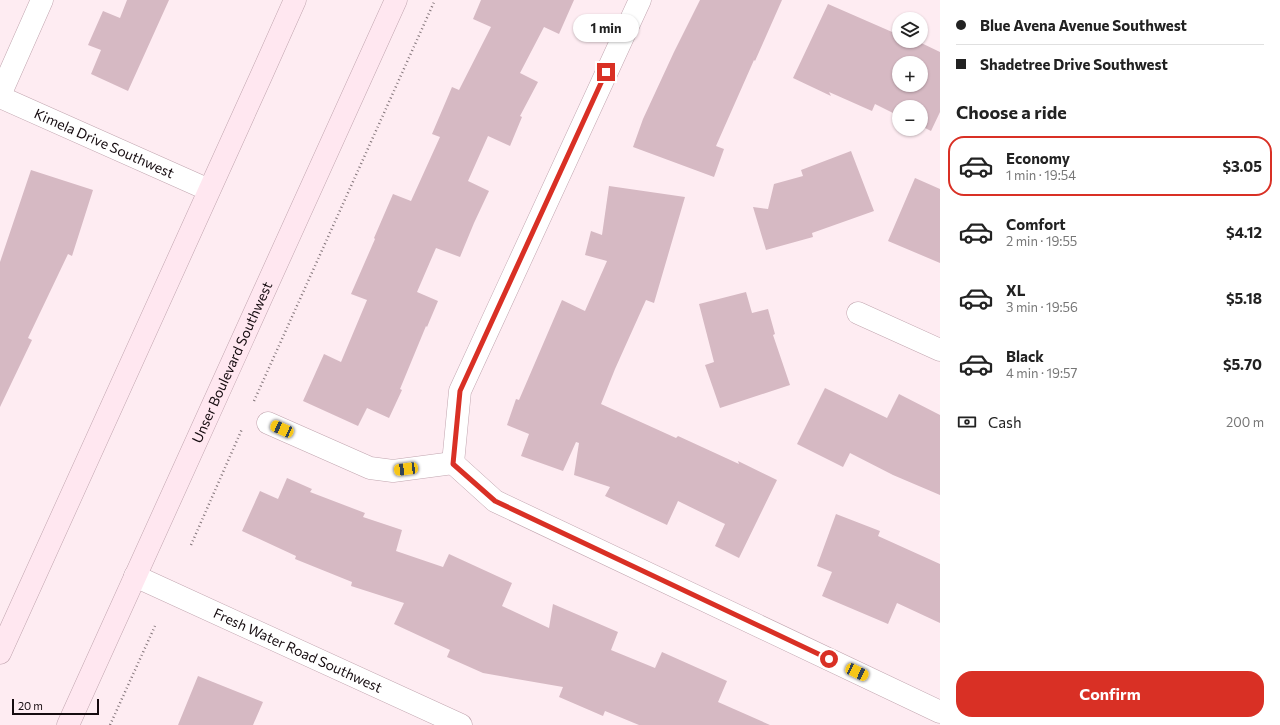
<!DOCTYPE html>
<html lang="en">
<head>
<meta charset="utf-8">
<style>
	body { margin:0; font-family:Commissioner,sans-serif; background:#f6f6f6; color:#222; height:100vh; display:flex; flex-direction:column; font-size:15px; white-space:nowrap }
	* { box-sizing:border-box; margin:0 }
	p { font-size:13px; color:#767676 }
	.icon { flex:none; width:22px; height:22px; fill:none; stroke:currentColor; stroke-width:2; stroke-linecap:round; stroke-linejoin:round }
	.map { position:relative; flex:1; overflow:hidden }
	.details { display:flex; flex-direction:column; background:#fff; width:340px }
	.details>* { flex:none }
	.top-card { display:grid; align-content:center; height:88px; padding:0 16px; background:#fff }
	.controls { position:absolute; left:892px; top:12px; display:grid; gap:8px }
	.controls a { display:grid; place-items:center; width:36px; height:36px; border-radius:50%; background:#fff; box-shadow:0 1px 3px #0004; font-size:20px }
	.scale { position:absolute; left:12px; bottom:10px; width:87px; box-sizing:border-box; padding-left:4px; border:2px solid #150b0f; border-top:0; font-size:11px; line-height:14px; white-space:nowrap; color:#150b0f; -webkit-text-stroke:3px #feecf2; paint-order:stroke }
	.end { position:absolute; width:18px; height:18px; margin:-9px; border:5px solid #d93025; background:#fff; box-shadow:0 0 0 2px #fff }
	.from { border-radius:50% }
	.bubble { position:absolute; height:28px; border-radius:14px; background:#fff; box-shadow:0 1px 3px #0004; font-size:13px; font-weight:700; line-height:28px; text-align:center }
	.car { position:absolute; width:12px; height:24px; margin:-12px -6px; border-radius:5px; box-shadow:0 0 3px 1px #0007; background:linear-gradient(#f5c518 24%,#345 0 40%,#f5c518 0 76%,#345 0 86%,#f5c518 0) }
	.top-card b { display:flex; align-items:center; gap:14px; height:38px; font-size:15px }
	.top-card b+b { border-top:1px solid #e0e0e0 }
	.top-card i { width:10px; height:10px; background:#222 }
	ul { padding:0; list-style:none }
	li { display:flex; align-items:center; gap:12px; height:60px; margin:0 8px 6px; padding:0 8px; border:2px solid transparent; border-radius:16px }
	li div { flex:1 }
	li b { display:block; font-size:15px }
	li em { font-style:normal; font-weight:700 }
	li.selected { border-color:#d93025 }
	li>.icon { width:36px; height:36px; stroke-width:1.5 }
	h2 { padding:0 16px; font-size:18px; line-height:48px }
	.pay { display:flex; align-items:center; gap:10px; height:44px; padding:0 16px; font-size:15px }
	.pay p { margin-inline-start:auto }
	.cta { display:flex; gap:8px; margin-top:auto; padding:8px 16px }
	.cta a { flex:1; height:46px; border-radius:16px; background:#d93025; color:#fff; font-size:16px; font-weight:700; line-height:46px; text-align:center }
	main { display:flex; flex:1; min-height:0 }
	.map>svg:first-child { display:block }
	.building { fill:#d6b9c3; fill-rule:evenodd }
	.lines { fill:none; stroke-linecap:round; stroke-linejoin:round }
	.street-casing { stroke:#c1a5af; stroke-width:23 }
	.secondary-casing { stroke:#c1a5af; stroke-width:23 }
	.path { stroke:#84767b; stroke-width:2.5; stroke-dasharray:1 3; stroke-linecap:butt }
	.street { stroke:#fff; stroke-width:22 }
	.secondary { stroke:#ffe7f0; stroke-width:22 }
	.route { stroke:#d93025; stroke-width:5 }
	.labels { text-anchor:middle; stroke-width:4; stroke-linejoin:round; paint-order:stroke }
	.street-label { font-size:14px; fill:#150b0f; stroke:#feecf2 }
</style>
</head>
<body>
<main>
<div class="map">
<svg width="940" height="725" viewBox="0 0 940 725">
	<rect width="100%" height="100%" fill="#feecf2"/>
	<path class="building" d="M 127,0 L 169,0 L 128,91 L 91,74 L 101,50 L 88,45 L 103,11 L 120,18 Z
		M 481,0 L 574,0 L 559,34 L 544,27 L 520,73 L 538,82 L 520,116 L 522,117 L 510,146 L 488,136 L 468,181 L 489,191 L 474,223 L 460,257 L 436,248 L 417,292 L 438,301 L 427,327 L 426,326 L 400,389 L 402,390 L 389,418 L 367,408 L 358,426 L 303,401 L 324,354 L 341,362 L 367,300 L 351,294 L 375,239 L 374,238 L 393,194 L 411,201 L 440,137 L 432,134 L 452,87 L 459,90 L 491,27 L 473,19 Z
		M 700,0 L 782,0 L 755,61 L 754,60 L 716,146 L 724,149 L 714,177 L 633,147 L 643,119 L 674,52 Z
		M 828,4 L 899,35 L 899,41 L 917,41 L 940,52 L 940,112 L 931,131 L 921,126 L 921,107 L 899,107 L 899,116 L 875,104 L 872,111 L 829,92 L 831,96 L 793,78 ZM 899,63 L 921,63 L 921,85 L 899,85 Z
		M 851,151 L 874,211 L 812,233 L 813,237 L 766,250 L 753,207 L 768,209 L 774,184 L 803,176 L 801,170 Z
		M 31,170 L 93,190 L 72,256 L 68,254 L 28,338 L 32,340 L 0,407 L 0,262 Z
		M 915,178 L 940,189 L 940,263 L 888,241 Z
		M 609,186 L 685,197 L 654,303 L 646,300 L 615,369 L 601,404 L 676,438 L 678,436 L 739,464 L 738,461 L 777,480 L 739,558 L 715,546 L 725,524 L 678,501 L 667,525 L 605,496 L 610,487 L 574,475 L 579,443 L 576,442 L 563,471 L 521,456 L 529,434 L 507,425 L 516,399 L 519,400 L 562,300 L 585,311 L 607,261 L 585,255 L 591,231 L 602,235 Z
		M 746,292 L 752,313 L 768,309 L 775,334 L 773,335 L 790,385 L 720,408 L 705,365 L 714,362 L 699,304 Z
		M 825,388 L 887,418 L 899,394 L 940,415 L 940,495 L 893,475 L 850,453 L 843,467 L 797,444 Z
		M 287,478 L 312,489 L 310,492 L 365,513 L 363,517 L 402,530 L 396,551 L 443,567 L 449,554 L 512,583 L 502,606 L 549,628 L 553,604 L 618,632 L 611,650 L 655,668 L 662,652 L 727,681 L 718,702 L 770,725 L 639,725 L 605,711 L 603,716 L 559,697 L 563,687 L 483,673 L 447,657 L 450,650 L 394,624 L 404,603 L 351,586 L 352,582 L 295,559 L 296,556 L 242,531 L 260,491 L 278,499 Z
		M 836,514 L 880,531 L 878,536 L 940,564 L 940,623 L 897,603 L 888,624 L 822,596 L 832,572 L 817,566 Z
		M 198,676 L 263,702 L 253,725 L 178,725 Z"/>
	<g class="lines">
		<g class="street-casing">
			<g id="street">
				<path d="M 0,95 L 42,0"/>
				<path id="s1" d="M 0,97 L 209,190"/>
				<path d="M 858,313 L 940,350"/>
				<path d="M 268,423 L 370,468 L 393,471 L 453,463"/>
				<path d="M 453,463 L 495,501 L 940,712"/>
				<path d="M 453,463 L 460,391 L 640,0"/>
				<path id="s2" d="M 135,576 L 461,725"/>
			</g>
		</g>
		<g class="secondary-casing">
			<g id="secondary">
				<path d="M 0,653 L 262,74 L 295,0"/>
				<path id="s3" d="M 68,725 L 396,0"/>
			</g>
		</g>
		<path class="path" d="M 254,401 L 435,0
			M 191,545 L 242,429
			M 110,725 L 155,626"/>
		<use href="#street" class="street"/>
		<use href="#secondary" class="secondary"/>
	</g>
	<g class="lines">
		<path class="route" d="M 606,72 L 460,391 L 453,464 L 495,501 L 829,659"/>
	</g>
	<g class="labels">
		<g class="street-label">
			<text dy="5" stroke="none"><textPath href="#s1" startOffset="114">Kimela Drive Southwest</textPath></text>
			<text dy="5" stroke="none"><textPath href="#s3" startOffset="398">Unser Boulevard Southwest</textPath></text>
			<text dy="5" stroke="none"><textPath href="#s2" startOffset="179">Fresh Water Road Southwest</textPath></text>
		</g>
	</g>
</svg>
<div class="controls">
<a><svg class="icon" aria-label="layers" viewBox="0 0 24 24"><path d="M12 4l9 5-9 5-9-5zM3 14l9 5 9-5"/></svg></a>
<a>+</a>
<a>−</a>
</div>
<div class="scale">20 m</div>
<i class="end from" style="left:829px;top:659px"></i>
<i class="end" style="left:606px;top:72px"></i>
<div class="bubble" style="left:573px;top:14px;width:66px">1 min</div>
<i class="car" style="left:282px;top:429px;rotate:294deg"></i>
<i class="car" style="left:406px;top:469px;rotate:263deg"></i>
<i class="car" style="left:857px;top:672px;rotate:115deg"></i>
</div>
<section class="details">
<div class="top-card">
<b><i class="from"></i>Blue Avena Avenue Southwest</b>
<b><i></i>Shadetree Drive Southwest</b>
</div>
<h2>Choose a ride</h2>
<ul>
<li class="selected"><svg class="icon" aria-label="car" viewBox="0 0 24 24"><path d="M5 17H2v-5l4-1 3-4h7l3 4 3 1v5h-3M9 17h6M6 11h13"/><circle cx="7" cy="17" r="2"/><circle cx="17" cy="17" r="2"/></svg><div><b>Economy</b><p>1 min · 19:54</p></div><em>$3.05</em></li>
<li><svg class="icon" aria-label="car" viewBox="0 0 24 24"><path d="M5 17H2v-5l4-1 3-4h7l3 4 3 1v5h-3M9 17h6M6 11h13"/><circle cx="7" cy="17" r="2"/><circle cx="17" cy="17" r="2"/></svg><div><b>Comfort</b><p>2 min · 19:55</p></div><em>$4.12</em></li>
<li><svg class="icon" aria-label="car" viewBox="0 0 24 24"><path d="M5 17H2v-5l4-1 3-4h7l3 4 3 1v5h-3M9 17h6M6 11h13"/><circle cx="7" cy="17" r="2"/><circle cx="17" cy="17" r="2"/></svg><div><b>XL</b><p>3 min · 19:56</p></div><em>$5.18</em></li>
<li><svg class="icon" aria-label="car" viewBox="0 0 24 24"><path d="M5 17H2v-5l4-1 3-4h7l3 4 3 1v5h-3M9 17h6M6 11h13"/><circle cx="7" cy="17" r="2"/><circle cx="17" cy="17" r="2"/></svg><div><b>Black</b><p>4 min · 19:57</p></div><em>$5.70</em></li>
</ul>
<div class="pay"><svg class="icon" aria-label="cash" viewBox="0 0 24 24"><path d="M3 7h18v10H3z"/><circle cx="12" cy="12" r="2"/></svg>Cash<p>200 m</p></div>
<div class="cta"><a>Confirm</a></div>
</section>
</main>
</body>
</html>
